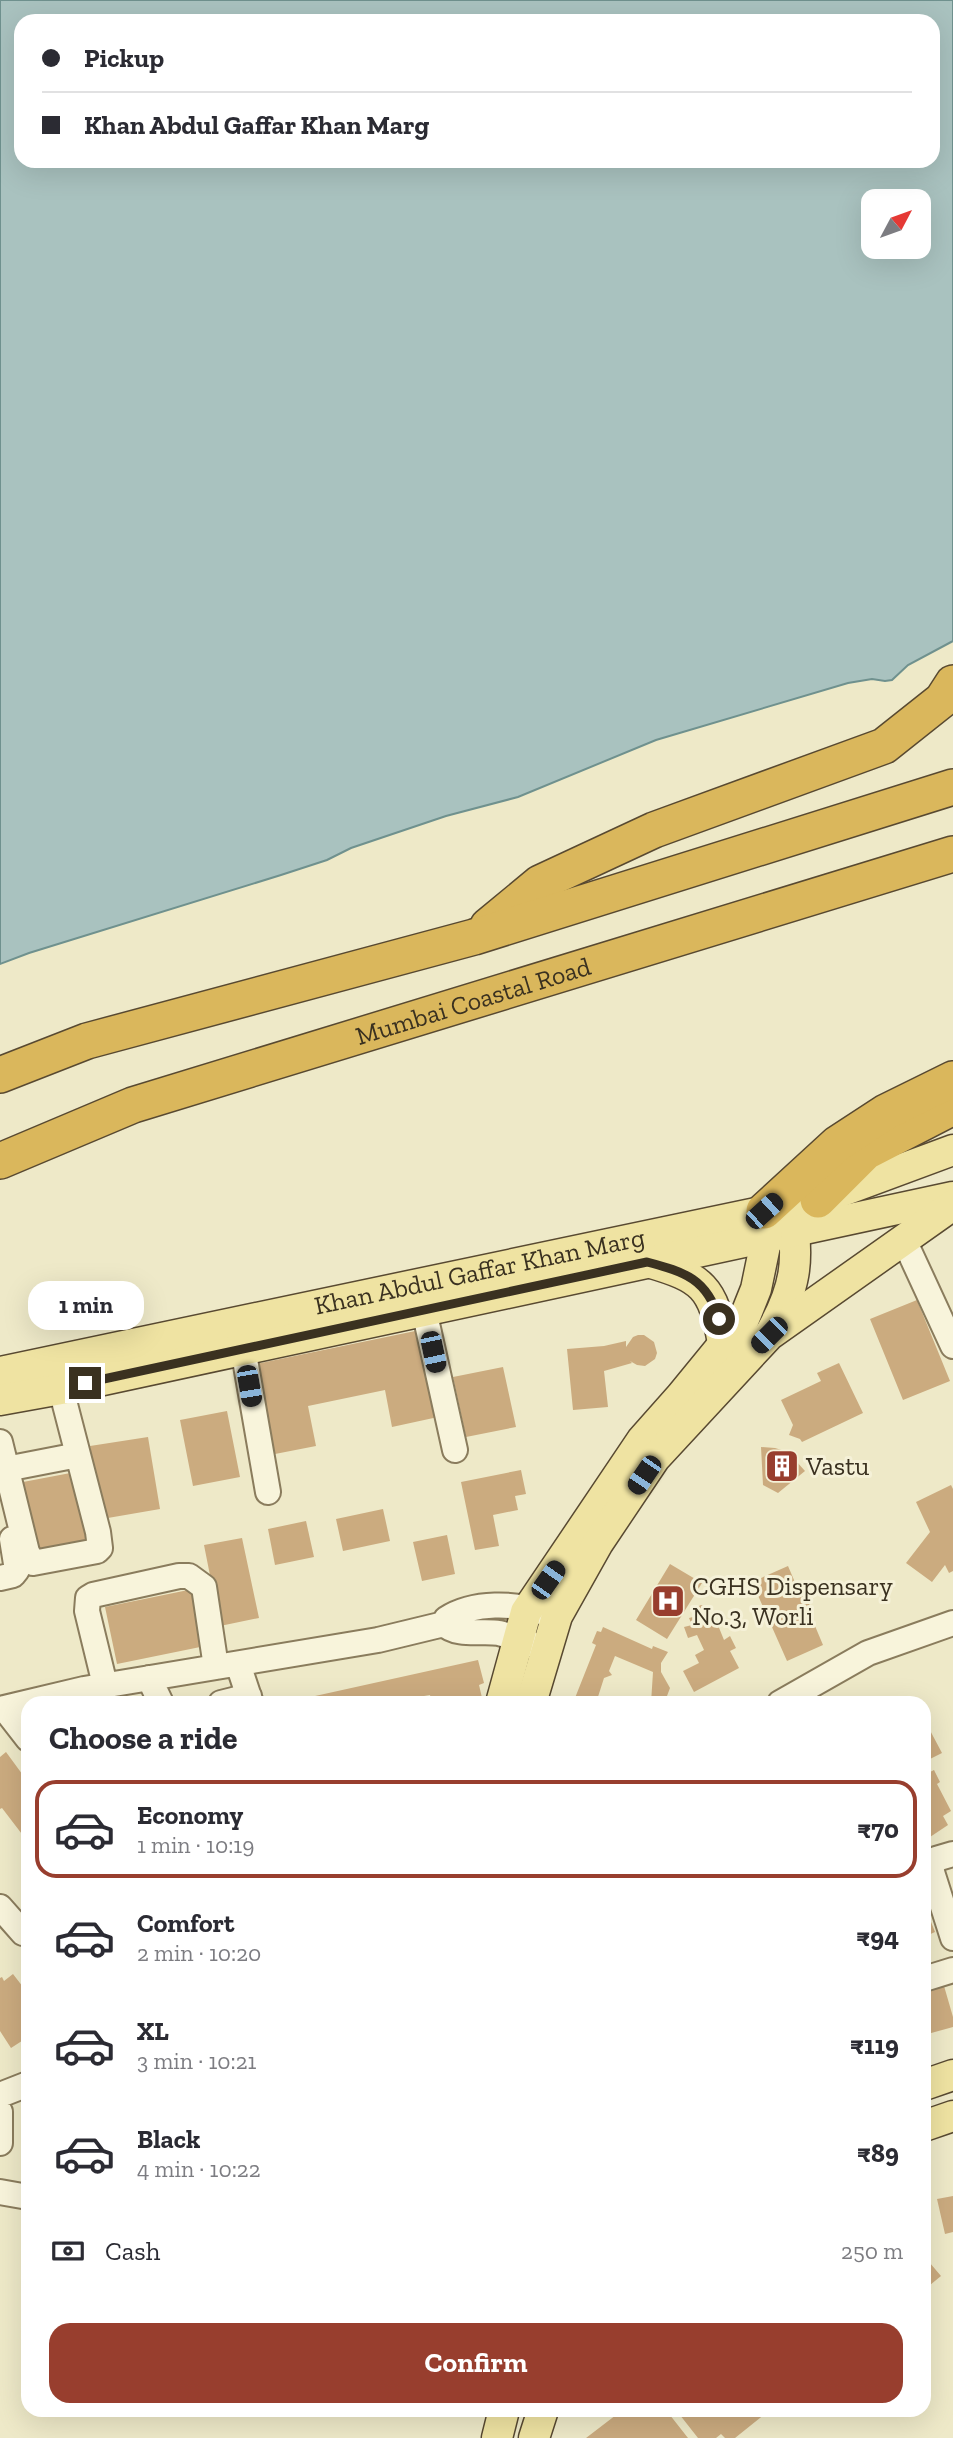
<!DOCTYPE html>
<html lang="en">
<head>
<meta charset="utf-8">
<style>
	body { margin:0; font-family:"Zilla Slab",serif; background:#f2f2f3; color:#2b2b33; height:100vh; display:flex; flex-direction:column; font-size:26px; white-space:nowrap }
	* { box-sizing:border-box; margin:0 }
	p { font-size:23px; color:#7c7c81 }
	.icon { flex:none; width:38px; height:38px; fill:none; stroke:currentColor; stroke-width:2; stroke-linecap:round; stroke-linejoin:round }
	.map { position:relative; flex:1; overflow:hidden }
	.side { position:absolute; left:21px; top:1696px; width:910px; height:721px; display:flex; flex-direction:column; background:#fff; border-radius:21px; box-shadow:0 7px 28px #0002 }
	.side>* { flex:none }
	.top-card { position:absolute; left:14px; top:14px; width:926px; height:154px; border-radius:21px; box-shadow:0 7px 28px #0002; display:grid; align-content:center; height:154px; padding:0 28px; background:#fff }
	.needle { width:46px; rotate:49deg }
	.tools { position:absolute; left:861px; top:189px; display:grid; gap:14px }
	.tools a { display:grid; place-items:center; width:70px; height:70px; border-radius:14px; background:#fff; box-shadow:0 7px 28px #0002; font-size:35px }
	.end { position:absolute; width:32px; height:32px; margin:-16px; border:9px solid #3a3120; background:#fff; box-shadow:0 0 0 4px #fff }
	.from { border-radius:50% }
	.bubble { position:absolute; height:49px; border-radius:21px; background:#fff; box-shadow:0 7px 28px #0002; font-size:23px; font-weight:800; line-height:49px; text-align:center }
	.car { position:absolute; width:21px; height:42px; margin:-21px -10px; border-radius:9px; box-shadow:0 0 5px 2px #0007; background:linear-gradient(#222 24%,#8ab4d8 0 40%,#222 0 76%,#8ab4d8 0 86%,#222 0) }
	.top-card b { display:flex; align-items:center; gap:24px; height:66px; font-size:26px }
	.top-card b+b { border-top:2px solid #e1e1e2 }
	.top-card i { width:18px; height:18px; background:#2b2b33 }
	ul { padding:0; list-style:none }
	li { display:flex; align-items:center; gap:21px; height:98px; margin:0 14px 10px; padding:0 14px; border:4px solid transparent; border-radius:21px }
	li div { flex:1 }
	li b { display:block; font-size:26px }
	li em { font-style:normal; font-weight:800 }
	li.on { border-color:#983e2e }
	li>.icon { width:63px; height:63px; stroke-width:1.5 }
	h2 { padding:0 28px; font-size:32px; line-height:84px }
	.pay { display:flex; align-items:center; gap:18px; height:77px; padding:0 28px; font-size:26px }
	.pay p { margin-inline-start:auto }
	.cta { display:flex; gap:14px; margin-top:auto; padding:14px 28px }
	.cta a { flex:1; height:80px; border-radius:21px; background:#983e2e; color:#fff; font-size:28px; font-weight:800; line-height:80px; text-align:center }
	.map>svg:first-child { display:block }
	.water { fill:#a9c2bf; stroke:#6f918e; stroke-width:2; fill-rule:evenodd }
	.building { fill:#cbab7f }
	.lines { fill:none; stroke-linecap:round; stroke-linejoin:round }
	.minor-casing { stroke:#8a7c5d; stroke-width:28 }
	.major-casing { stroke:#584931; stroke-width:33 }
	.highway-casing { stroke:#584931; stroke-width:38 }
	.minor { stroke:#f8f4db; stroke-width:24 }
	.major { stroke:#efe3a2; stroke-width:30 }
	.highway { stroke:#dab75c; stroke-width:35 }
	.route { stroke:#3a3120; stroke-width:9 }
	.labels { text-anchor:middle; stroke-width:6; stroke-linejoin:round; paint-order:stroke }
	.street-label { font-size:26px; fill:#3a3120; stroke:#f5f1d8 }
	.poi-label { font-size:26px; fill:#3a3120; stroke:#f5f1d8; text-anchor:start }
</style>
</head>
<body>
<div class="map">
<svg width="953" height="2438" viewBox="0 0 953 2438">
	<rect width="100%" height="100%" fill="#eee9c8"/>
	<path class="water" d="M 0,0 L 953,0 L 953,641 L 908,665 L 892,680 L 885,681 L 872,679 L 848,683 L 656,740 L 518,797 L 446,816 L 351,848 L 327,860 L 281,875 L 29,953 L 0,964 ZM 21,21 L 933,21 L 933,161 L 21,161 ZM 873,201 L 919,201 L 919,247 L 873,247 Z"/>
	<path class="building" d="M 917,1300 L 950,1381 L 903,1400 L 870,1319 Z
		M 420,1330 L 438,1417 L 392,1427 L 385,1390 L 308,1406 L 316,1446 L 275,1454 L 256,1364 Z
		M 638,1335 L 644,1335 L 654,1342 L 657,1353 L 655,1359 L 645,1366 L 637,1365 L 630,1361 L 632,1363 L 604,1371 L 608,1407 L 573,1410 L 567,1349 L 604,1346 L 626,1341 L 626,1347 L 633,1337 Z
		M 839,1363 L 863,1413 L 802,1442 L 800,1439 L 789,1435 L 793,1425 L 781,1400 L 821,1381 L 817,1373 Z
		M 503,1367 L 516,1427 L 466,1437 L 453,1377 Z
		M 227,1411 L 240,1477 L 193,1486 L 180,1420 Z
		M 148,1437 L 160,1509 L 102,1519 L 90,1446 Z
		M 761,1447 L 775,1448 L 788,1452 L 805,1471 L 778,1493 L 763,1485 Z
		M 521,1470 L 526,1494 L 515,1496 L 518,1510 L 493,1515 L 499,1546 L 475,1550 L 461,1482 Z
		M 81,1471 L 95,1545 L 33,1556 L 23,1482 Z
		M 951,1485 L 953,1489 L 953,1571 L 949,1573 L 945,1565 L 932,1582 L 906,1563 L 930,1532 L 916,1502 Z
		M 383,1509 L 390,1541 L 343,1551 L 336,1519 Z
		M 306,1521 L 314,1557 L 275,1565 L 268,1529 Z
		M 447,1535 L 455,1574 L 422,1581 L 413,1542 Z
		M 242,1538 L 259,1618 L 220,1626 L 204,1545 Z
		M 670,1564 L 702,1583 L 667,1639 L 636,1620 Z
		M 788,1566 L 800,1594 L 804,1592 L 813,1613 L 810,1614 L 823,1645 L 787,1661 L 752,1582 Z
		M 198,1588 L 210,1645 L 117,1664 L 105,1607 Z
		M 701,1605 L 706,1605 L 711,1608 L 724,1640 L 730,1636 L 736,1648 L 730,1651 L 739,1668 L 694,1692 L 683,1671 L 699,1663 L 695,1655 L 704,1650 L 697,1635 L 688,1638 L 684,1627 L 692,1625 L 689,1618 L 693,1617 L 697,1607 Z
		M 603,1627 L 652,1649 L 653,1646 L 668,1652 L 661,1663 L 661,1672 L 670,1688 L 667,1696 L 670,1703 L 651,1703 L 653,1672 L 615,1656 L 609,1671 L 612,1675 L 604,1678 L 596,1703 L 573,1703 L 596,1645 L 592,1643 L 597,1631 L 601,1632 Z
		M 478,1660 L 484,1683 L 479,1685 L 483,1702 L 432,1703 L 430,1695 L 418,1697 L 420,1703 L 407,1703 L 406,1700 L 394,1703 L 297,1703 L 297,1700 Z
		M 924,1719 L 942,1753 L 924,1762 Z
		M 6,1752 L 28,1782 L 28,1842 L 2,1808 L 0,1809 L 0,1757 Z
		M 934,1770 L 940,1782 L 937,1784 L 951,1811 L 943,1816 L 948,1825 L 930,1837 L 924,1825 L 924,1775 Z
		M 924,1904 L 935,1932 L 924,1937 Z
		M 13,1974 L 23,1987 L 21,1989 L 28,1990 L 28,2015 L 26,2016 L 28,2037 L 11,2048 L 0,2031 L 0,1978 L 2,1977 L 4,1981 Z
		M 942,1979 L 953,2017 L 953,2027 L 924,2035 L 924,1984 Z
		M 953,2196 L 953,2232 L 945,2234 L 937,2199 Z
		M 924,2256 L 941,2276 L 924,2290 Z
		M 612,2410 L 666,2410 L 688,2438 L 586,2438 L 616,2415 Z
		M 676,2410 L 770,2410 L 735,2438 L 725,2438 L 721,2434 L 716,2438 L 698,2438 Z"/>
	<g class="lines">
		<g class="minor-casing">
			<path id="minor" d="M 904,1240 L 953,1346
				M 424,1310 L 455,1450
				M 243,1348 L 268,1492
				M 0,1442 L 27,1552 L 33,1563 L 97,1551 L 100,1548 L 98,1532 L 61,1389
				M 6,1469 L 78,1455
				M 0,1578 L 13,1575 L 17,1570 L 12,1539
				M 536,1646 C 524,1641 512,1636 499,1633 C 483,1630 457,1637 444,1624 L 446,1619 C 474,1601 515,1603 545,1613
				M 238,1664 L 251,1703
				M 149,1678 L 161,1703
				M 105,1685 L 87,1611 L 88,1598 L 93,1595 L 179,1576 L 189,1576 L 204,1587 L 216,1667
				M 221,1703 L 249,1696
				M 780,1703 L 868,1653 L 953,1623
				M 4,1708 L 28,1739
				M 0,1709 L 84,1689 L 378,1640 L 444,1624
				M 953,1854 L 936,1859 L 931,1869 L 953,1938
				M 0,1907 L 23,1933
				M 924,1979 L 953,1970
				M 0,2095 L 28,2084
				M 0,2112 L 0,2143
				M 0,2192 L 28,2197"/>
		</g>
		<g class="major-casing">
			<g id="major">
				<path d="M 648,1262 C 703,1278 713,1287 723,1343"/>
				<path d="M 771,1332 C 795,1289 800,1261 791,1212"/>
				<path id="s1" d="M 0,1372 L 818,1200 L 953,1150"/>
				<path d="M 0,1400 L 61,1389 L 953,1197"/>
				<path d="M 501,1703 L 526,1612 L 642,1440 L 681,1396 L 744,1319 L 756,1289 L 767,1236 L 765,1219"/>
				<path d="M 531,1703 L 557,1616 L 598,1543 L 655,1458 L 769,1335 L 953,1205"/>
				<path d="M 924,2085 L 953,2075"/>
				<path d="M 924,2126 L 953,2116"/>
				<path d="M 497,2438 L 504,2410"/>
				<path d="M 534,2438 L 543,2410"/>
			</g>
		</g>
		<g class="highway-casing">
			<g id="highway">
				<path d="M 488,926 L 540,883 L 654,830 L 884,746 L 942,700 L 953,683"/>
				<path d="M 0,1075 L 87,1041 L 474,937 L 953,787"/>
				<path id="s2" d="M 0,1161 L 133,1105 L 953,854"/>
				<path d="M 818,1200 L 866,1152 L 953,1107"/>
				<path d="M 764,1211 L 837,1144 L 886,1112 L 953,1079"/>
			</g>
		</g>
		<use href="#minor" class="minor"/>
		<use href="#major" class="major"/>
		<use href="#highway" class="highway"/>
	</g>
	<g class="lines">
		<path class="route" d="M 85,1383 L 647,1262 C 685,1272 707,1279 719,1319"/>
	</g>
	<defs>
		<g id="building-square" transform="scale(1.75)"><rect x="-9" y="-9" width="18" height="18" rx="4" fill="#983e2e" stroke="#f5f1d8"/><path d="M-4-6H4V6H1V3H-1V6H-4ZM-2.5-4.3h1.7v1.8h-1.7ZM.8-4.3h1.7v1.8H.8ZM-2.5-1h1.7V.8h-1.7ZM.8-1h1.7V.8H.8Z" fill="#fff"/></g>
		<g id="hospital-square" transform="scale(1.75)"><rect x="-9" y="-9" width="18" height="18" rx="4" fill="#983e2e" stroke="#f5f1d8"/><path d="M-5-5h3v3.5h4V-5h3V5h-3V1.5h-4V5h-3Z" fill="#fff"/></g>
	</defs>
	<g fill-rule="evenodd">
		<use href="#building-square" x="782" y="1466"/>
		<use href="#hospital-square" x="668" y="1601"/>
	</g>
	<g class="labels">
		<g class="street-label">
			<text dy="9" stroke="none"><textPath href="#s2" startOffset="500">Mumbai Coastal Road</textPath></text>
			<text dy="9" stroke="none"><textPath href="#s1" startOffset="490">Khan Abdul Gaffar Khan Marg</textPath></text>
		</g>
		<g class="poi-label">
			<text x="806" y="1475">Vastu</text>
			<text x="692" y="1595">CGHS Dispensary<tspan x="692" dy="30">No.3, Worli</tspan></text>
		</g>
	</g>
</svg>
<div class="tools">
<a><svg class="needle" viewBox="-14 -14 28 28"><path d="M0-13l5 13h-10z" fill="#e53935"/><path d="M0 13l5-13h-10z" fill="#7c7c81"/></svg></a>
</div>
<i class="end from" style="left:719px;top:1319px"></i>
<i class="end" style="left:85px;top:1383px"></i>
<div class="bubble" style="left:28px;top:1281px;width:116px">1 min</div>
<i class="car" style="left:764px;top:1211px;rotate:48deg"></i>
<i class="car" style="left:769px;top:1335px;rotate:225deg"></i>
<i class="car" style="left:433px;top:1352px;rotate:168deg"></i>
<i class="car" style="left:249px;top:1386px;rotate:170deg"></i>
<i class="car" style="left:644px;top:1475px;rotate:214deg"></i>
<i class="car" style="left:548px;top:1580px;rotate:35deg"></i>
<div class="top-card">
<b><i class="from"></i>Pickup</b>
<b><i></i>Khan Abdul Gaffar Khan Marg</b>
</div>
<section class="side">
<h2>Choose a ride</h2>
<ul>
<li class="on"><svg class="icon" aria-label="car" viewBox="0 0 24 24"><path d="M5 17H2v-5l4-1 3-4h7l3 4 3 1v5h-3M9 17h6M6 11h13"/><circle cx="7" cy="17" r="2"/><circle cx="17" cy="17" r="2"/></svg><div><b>Economy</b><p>1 min · 10:19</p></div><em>₹70</em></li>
<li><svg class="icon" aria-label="car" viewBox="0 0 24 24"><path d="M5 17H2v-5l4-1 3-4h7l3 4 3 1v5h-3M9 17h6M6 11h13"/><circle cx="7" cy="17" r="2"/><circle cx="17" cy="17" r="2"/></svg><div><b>Comfort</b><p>2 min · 10:20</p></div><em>₹94</em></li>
<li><svg class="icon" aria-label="car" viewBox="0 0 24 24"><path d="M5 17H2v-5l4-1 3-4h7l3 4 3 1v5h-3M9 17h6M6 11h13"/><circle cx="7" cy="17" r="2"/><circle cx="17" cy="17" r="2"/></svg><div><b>XL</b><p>3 min · 10:21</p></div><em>₹119</em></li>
<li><svg class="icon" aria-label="car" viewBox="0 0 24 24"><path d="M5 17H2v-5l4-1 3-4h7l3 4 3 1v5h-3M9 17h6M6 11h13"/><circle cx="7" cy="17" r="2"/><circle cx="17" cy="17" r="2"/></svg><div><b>Black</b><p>4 min · 10:22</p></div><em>₹89</em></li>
</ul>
<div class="pay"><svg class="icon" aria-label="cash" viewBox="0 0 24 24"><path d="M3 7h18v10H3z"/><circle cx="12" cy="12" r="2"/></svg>Cash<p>250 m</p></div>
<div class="cta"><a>Confirm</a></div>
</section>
</div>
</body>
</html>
